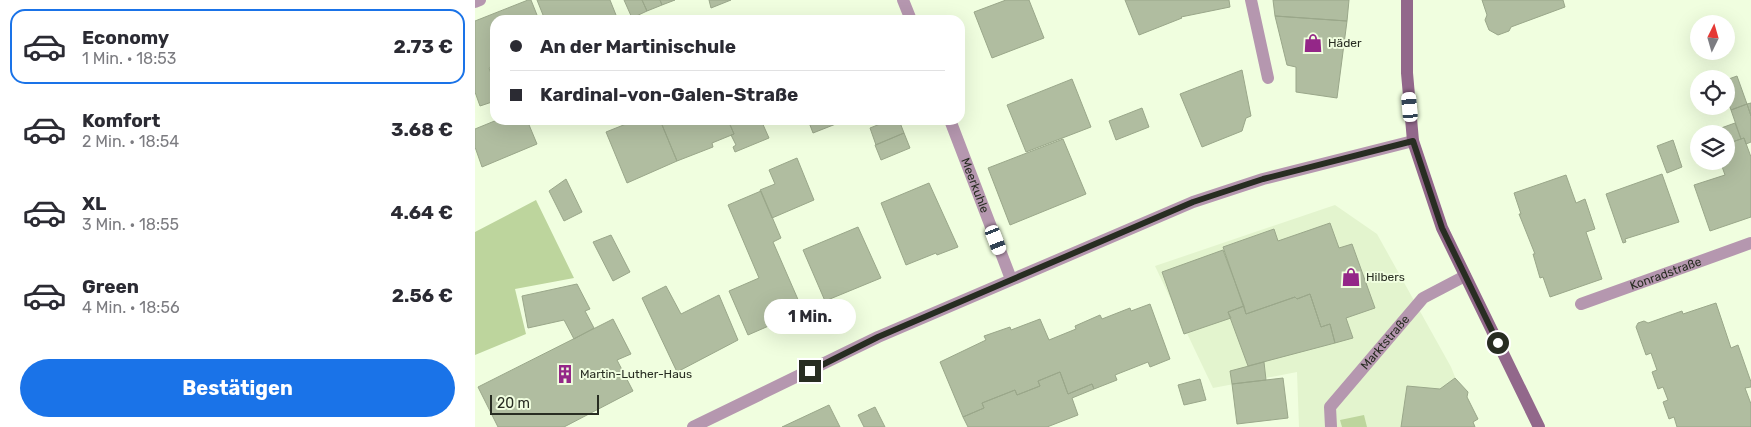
<!DOCTYPE html>
<html lang="de">
<head>
<meta charset="utf-8">
<style>
	body { margin:0; font-family:Rubik,sans-serif; background:#f7f7f7; color:#2b2b33; height:100vh; display:flex; flex-direction:column; font-size:19px; white-space:nowrap }
	* { box-sizing:border-box; margin:0 }
	p { font-size:16px; color:#7c7c81 }
	.icon { flex:none; width:28px; height:28px; fill:none; stroke:currentColor; stroke-width:2; stroke-linecap:round; stroke-linejoin:round }
	.map { position:relative; flex:1; overflow:hidden }
	.details { display:flex; flex-direction:column; background:#fff; width:475px }
	.details>* { flex:none }
	.banner { position:absolute; left:15px; top:15px; width:475px; height:110px; border-radius:15px; box-shadow:0 5px 20px #0002; display:grid; align-content:center; height:110px; padding:0 20px; background:#fff }
	.needle { width:32px; rotate:5deg }
	.buttons { position:absolute; left:1215px; top:15px; display:grid; gap:10px }
	.buttons a { display:grid; place-items:center; width:45px; height:45px; border-radius:50%; background:#fff; box-shadow:0 5px 20px #0002; font-size:25px }
	.scale { position:absolute; left:15px; bottom:12px; width:109px; box-sizing:border-box; padding-left:5px; border:2px solid #282d22; border-top:0; font-size:14px; line-height:18px; white-space:nowrap; color:#282d22; -webkit-text-stroke:4px #f0fedf; paint-order:stroke }
	.end { position:absolute; width:22px; height:22px; margin:-11px; border:6px solid #282d22; background:#fff; box-shadow:0 0 0 2px #fff }
	.from { border-radius:50% }
	.bubble { position:absolute; height:35px; border-radius:18px; background:#fff; box-shadow:0 5px 20px #0002; font-size:16px; font-weight:700; line-height:35px; text-align:center }
	.car { position:absolute; width:15px; height:30px; margin:-15px -8px; border-radius:6px; box-shadow:0 0 4px 1px #0007; background:linear-gradient(#fff 24%,#345 0 40%,#fff 0 76%,#345 0 86%,#fff 0) }
	.banner b { display:flex; align-items:center; gap:18px; height:48px; font-size:19px }
	.banner b+b { border-top:1px solid #e1e1e2 }
	.banner i { width:12px; height:12px; background:#2b2b33 }
	ul { padding:9px 0 0; list-style:none }
	li { display:flex; align-items:center; gap:15px; height:75px; margin:0 10px 8px; padding:0 10px; border:2px solid transparent; border-radius:15px }
	li div { flex:1 }
	li b { display:block; font-size:19px }
	li em { font-style:normal; font-weight:700 }
	li.selected { border-color:#1a73e8 }
	li>.icon { width:45px; height:45px; stroke-width:1.5 }
	.primary-button { display:flex; gap:10px; margin-top:auto; padding:10px 20px }
	.primary-button a { flex:1; height:58px; border-radius:30px; background:#1a73e8; color:#fff; font-size:20px; font-weight:700; line-height:58px; text-align:center }
	main { display:flex; flex:1; min-height:0 }
	.map>svg:first-child { display:block }
	.built { fill:#e3f4ce }
	.green { fill:#bdd59d }
	.building { fill:#b0bda0; stroke:#9aa78a }
	.lines { fill:none; stroke-linecap:round; stroke-linejoin:round }
	.street { stroke:#b597af; stroke-width:12 }
	.secondary { stroke:#92688b; stroke-width:12 }
	.route { stroke:#282d22; stroke-width:6 }
	.labels { text-anchor:middle; stroke-width:4; stroke-linejoin:round; paint-order:stroke }
	.poi-label { font-size:12px; fill:#282d22; stroke:#f0fedf; text-anchor:start }
	.street-label { font-size:12px; fill:#282d22; stroke:#f0fedf }
</style>
</head>
<body>
<main>
<section class="details">
<ul>
<li class="selected"><svg class="icon" aria-label="car" viewBox="0 0 24 24"><path d="M5 17H2v-5l4-1 3-4h7l3 4 3 1v5h-3M9 17h6M6 11h13"/><circle cx="7" cy="17" r="2"/><circle cx="17" cy="17" r="2"/></svg><div><b>Economy</b><p>1 Min. · 18:53</p></div><em>2.73 €</em></li>
<li><svg class="icon" aria-label="car" viewBox="0 0 24 24"><path d="M5 17H2v-5l4-1 3-4h7l3 4 3 1v5h-3M9 17h6M6 11h13"/><circle cx="7" cy="17" r="2"/><circle cx="17" cy="17" r="2"/></svg><div><b>Komfort</b><p>2 Min. · 18:54</p></div><em>3.68 €</em></li>
<li><svg class="icon" aria-label="car" viewBox="0 0 24 24"><path d="M5 17H2v-5l4-1 3-4h7l3 4 3 1v5h-3M9 17h6M6 11h13"/><circle cx="7" cy="17" r="2"/><circle cx="17" cy="17" r="2"/></svg><div><b>XL</b><p>3 Min. · 18:55</p></div><em>4.64 €</em></li>
<li><svg class="icon" aria-label="car" viewBox="0 0 24 24"><path d="M5 17H2v-5l4-1 3-4h7l3 4 3 1v5h-3M9 17h6M6 11h13"/><circle cx="7" cy="17" r="2"/><circle cx="17" cy="17" r="2"/></svg><div><b>Green</b><p>4 Min. · 18:56</p></div><em>2.56 €</em></li>
</ul>
<div class="primary-button"><a>Bestätigen</a></div>
</section>
<div class="map">
<svg width="1276" height="427" viewBox="0 0 1276 427">
	<rect width="100%" height="100%" fill="#f0fedf"/>
	<path class="built" d="M 860,205 L 902,234 L 976,367 L 1000,427 L 824,427 L 822,372 L 738,388 L 680,266 Z"/>
	<path class="green" d="M 61,200 L 99,278 L 40,289 L 51,334 L 0,355 L 0,232 Z
		M 889,415 L 892,427 L 867,427 L 865,420 Z"/>
	<path class="building" d="M 53,0 L 56,0 L 64,20 L 20,20 L 20,66 L 14,68 L 20,84 L 20,101 L 5,106 L 0,92 L 0,21 Z
		M 62,0 L 135,0 L 143,20 L 70,20 Z
		M 149,0 L 167,0 L 172,11 L 157,18 Z
		M 167,0 L 185,0 L 187,5 L 172,11 Z
		M 185,0 L 200,0 L 187,5 Z
		M 234,0 L 256,0 L 236,8 Z
		M 531,0 L 554,0 L 569,38 L 517,58 L 499,12 Z
		M 650,0 L 754,0 L 755,7 L 706,17 L 707,18 L 664,35 Z
		M 798,0 L 874,0 L 872,21 L 800,16 Z
		M 1007,0 L 1088,0 L 1090,7 L 1036,27 L 1034,31 L 1023,35 L 1014,30 L 1010,20 L 1012,15 Z
		M 800,16 L 872,21 L 862,98 L 821,92 L 821,67 L 812,65 Z
		M 767,70 L 776,116 L 771,118 L 767,131 L 727,147 L 705,94 Z
		M 1262,76 L 1272,104 L 1256,110 L 1251,97 L 1251,80 Z
		M 597,79 L 616,127 L 551,152 L 532,105 Z
		M 1276,103 L 1276,116 L 1272,104 Z
		M 1272,104 L 1276,116 L 1276,142 L 1271,144 L 1269,138 L 1266,139 L 1256,110 Z
		M 667,108 L 674,127 L 641,140 L 634,121 Z
		M 22,120 L 52,120 L 62,144 L 7,167 L 0,147 L 0,129 Z
		M 161,120 L 185,120 L 202,161 L 152,183 L 131,132 Z
		M 185,120 L 253,120 L 259,134 L 237,143 L 238,147 L 202,161 Z
		M 253,120 L 286,120 L 294,138 L 260,152 L 258,147 L 261,145 L 256,135 L 259,134 Z
		M 333,120 L 371,120 L 338,133 Z
		M 415,120 L 424,120 L 429,133 L 401,145 L 395,128 Z
		M 1260,123 L 1266,139 L 1251,144 L 1251,134 L 1236,134 L 1235,132 Z
		M 429,133 L 435,148 L 406,160 L 400,145 Z
		M 1269,138 L 1276,157 L 1276,217 L 1235,231 L 1219,185 L 1250,175 L 1245,161 L 1251,161 L 1251,144 Z
		M 588,139 L 611,194 L 535,225 L 513,168 Z
		M 1198,140 L 1207,167 L 1192,173 L 1182,146 Z
		M 322,158 L 339,200 L 297,218 L 285,190 L 300,184 L 294,170 Z
		M 1187,174 L 1204,222 L 1150,239 L 1151,242 L 1148,243 L 1131,194 Z
		M 1091,175 L 1101,203 L 1110,199 L 1120,229 L 1111,232 L 1127,279 L 1075,297 L 1068,277 L 1065,278 L 1058,254 L 1060,254 L 1044,214 L 1046,214 L 1039,193 Z
		M 91,179 L 107,212 L 89,221 L 74,191 Z
		M 454,183 L 483,247 L 462,255 L 461,253 L 431,265 L 406,203 Z
		M 286,191 L 306,238 L 298,242 L 328,311 L 273,335 L 254,291 L 284,278 L 253,205 Z
		M 855,223 L 864,248 L 877,244 L 900,308 L 871,318 L 878,338 L 860,343 L 855,324 L 846,327 L 835,294 L 822,299 L 820,297 L 771,314 L 748,247 L 799,229 L 803,241 Z
		M 383,227 L 406,278 L 350,301 L 328,250 Z
		M 136,235 L 155,272 L 138,281 L 118,242 Z
		M 748,250 L 769,306 L 753,312 L 756,318 L 709,334 L 687,272 Z
		M 102,284 L 115,309 L 110,311 L 119,328 L 99,339 L 89,320 L 53,328 L 47,296 Z
		M 191,286 L 206,314 L 244,295 L 263,340 L 202,372 L 167,298 Z
		M 835,294 L 846,327 L 855,324 L 860,343 L 773,366 L 753,312 L 769,306 L 771,314 L 820,297 L 822,299 Z
		M 1241,303 L 1256,348 L 1263,345 L 1276,382 L 1276,387 L 1270,388 L 1276,404 L 1276,427 L 1202,427 L 1199,417 L 1194,419 L 1188,402 L 1193,400 L 1188,387 L 1183,389 L 1177,372 L 1182,370 L 1176,353 L 1171,355 L 1161,327 L 1163,323 L 1169,321 L 1173,323 L 1207,311 L 1208,314 Z
		M 675,304 L 695,359 L 675,367 L 673,362 L 640,375 L 642,380 L 619,389 L 617,384 L 593,394 L 585,372 L 563,381 L 565,386 L 542,395 L 540,390 L 507,403 L 509,408 L 488,417 L 465,362 L 511,340 L 509,336 L 535,327 L 536,330 L 565,319 L 574,340 L 601,329 L 600,326 L 625,315 L 627,319 L 655,308 L 656,311 Z
		M 138,319 L 156,354 L 142,360 L 158,391 L 89,427 L 23,427 L 3,387 Z
		M 789,362 L 791,380 L 757,384 L 755,371 Z
		M 585,372 L 593,394 L 617,384 L 619,389 L 597,398 L 603,415 L 572,427 L 493,427 L 488,417 L 509,408 L 507,403 L 540,390 L 542,395 L 565,386 L 563,381 Z
		M 808,378 L 813,418 L 762,424 L 757,384 Z
		M 980,378 L 993,392 L 992,397 L 1003,419 L 998,422 L 1000,427 L 926,427 L 932,386 L 965,389 Z
		M 725,379 L 731,400 L 709,405 L 703,385 Z
		M 354,405 L 365,427 L 307,427 Z
		M 400,407 L 410,427 L 389,427 L 383,415 Z"/>
	<g class="lines">
		<g class="street">
			<path d="M 428,0 L 436,20"/>
			<path d="M 776,0 L 793,78"/>
			<path d="M 0,2 L 5,0"/>
			<path id="s1" d="M 475,120 L 536,279"/>
			<path id="s2" d="M 1106,304 L 1276,243"/>
			<path d="M 218,427 L 403,337 L 718,202 L 788,179 L 938,141"/>
			<path id="s3" d="M 856,427 L 855,407 L 948,298 L 990,276"/>
		</g>
		<path class="secondary" d="M 932,0 L 932,73 L 938,141 L 967,228 L 1064,427"/>
	</g>
	<g class="lines">
		<path class="route" d="M 335,371 L 403,337 L 718,202 L 788,179 L 938,141 L 967,228 L 1023,343"/>
	</g>
	<defs>
		<g id="shop-bare" transform="scale(1.5)"><path d="M-5-2.5h2.3a2.7 3.5 0 0 1 5.4 0H5L5.5 6h-11ZM-1.5-2.5h3a1.5 2.3 0 0 0-3 0Z" fill="#942788" stroke="#f0fedf" stroke-width="2.5" paint-order="stroke"/></g>
		<g id="building-bare" transform="scale(1.5)"><path d="M-4-6H4V6H1V3H-1V6H-4ZM-2.5-4.3h1.7v1.8h-1.7ZM.8-4.3h1.7v1.8H.8ZM-2.5-1h1.7V.8h-1.7ZM.8-1h1.7V.8H.8Z" fill="#942788" stroke="#f0fedf" stroke-width="2.5" paint-order="stroke"/></g>
	</defs>
	<g fill-rule="evenodd">
		<use href="#shop-bare" x="838" y="43"/>
		<use href="#shop-bare" x="876" y="277"/>
		<use href="#building-bare" x="90" y="374"/>
	</g>
	<g class="labels">
		<g class="poi-label">
			<text x="853" y="47">Häder</text>
			<text x="891" y="281">Hilbers</text>
			<text x="105" y="378">Martin-Luther-Haus</text>
		</g>
		<g class="street-label">
			<text dy="4" stroke="none"><textPath href="#s1" startOffset="70">Meerkuhle</textPath></text>
			<text dy="4" stroke="none"><textPath href="#s2" startOffset="90">Konradstraße</textPath></text>
			<text dy="4" stroke="none"><textPath href="#s3" startOffset="105">Marktstraße</textPath></text>
		</g>
	</g>
</svg>
<div class="buttons">
<a><svg class="needle" viewBox="-14 -14 28 28"><path d="M0-13l5 13h-10z" fill="#e53935"/><path d="M0 13l5-13h-10z" fill="#7c7c81"/></svg></a>
<a><svg class="icon" aria-label="locate" viewBox="0 0 24 24"><circle cx="12" cy="12" r="6"/><path d="M12 2v4M12 18v4M2 12h4M18 12h4"/></svg></a>
<a><svg class="icon" aria-label="layers" viewBox="0 0 24 24"><path d="M12 4l9 5-9 5-9-5zM3 14l9 5 9-5"/></svg></a>
</div>
<div class="scale">20 m</div>
<i class="end from" style="left:1023px;top:343px"></i>
<i class="end" style="left:335px;top:371px"></i>
<div class="bubble" style="left:289px;top:299px;width:92px">1 Min.</div>
<i class="car" style="left:935px;top:107px;rotate:355deg"></i>
<i class="car" style="left:521px;top:240px;rotate:159deg"></i>
<div class="banner">
<b><i class="from"></i>An der Martinischule</b>
<b><i></i>Kardinal-von-Galen-Straße</b>
</div>
</div>
</main>
</body>
</html>
